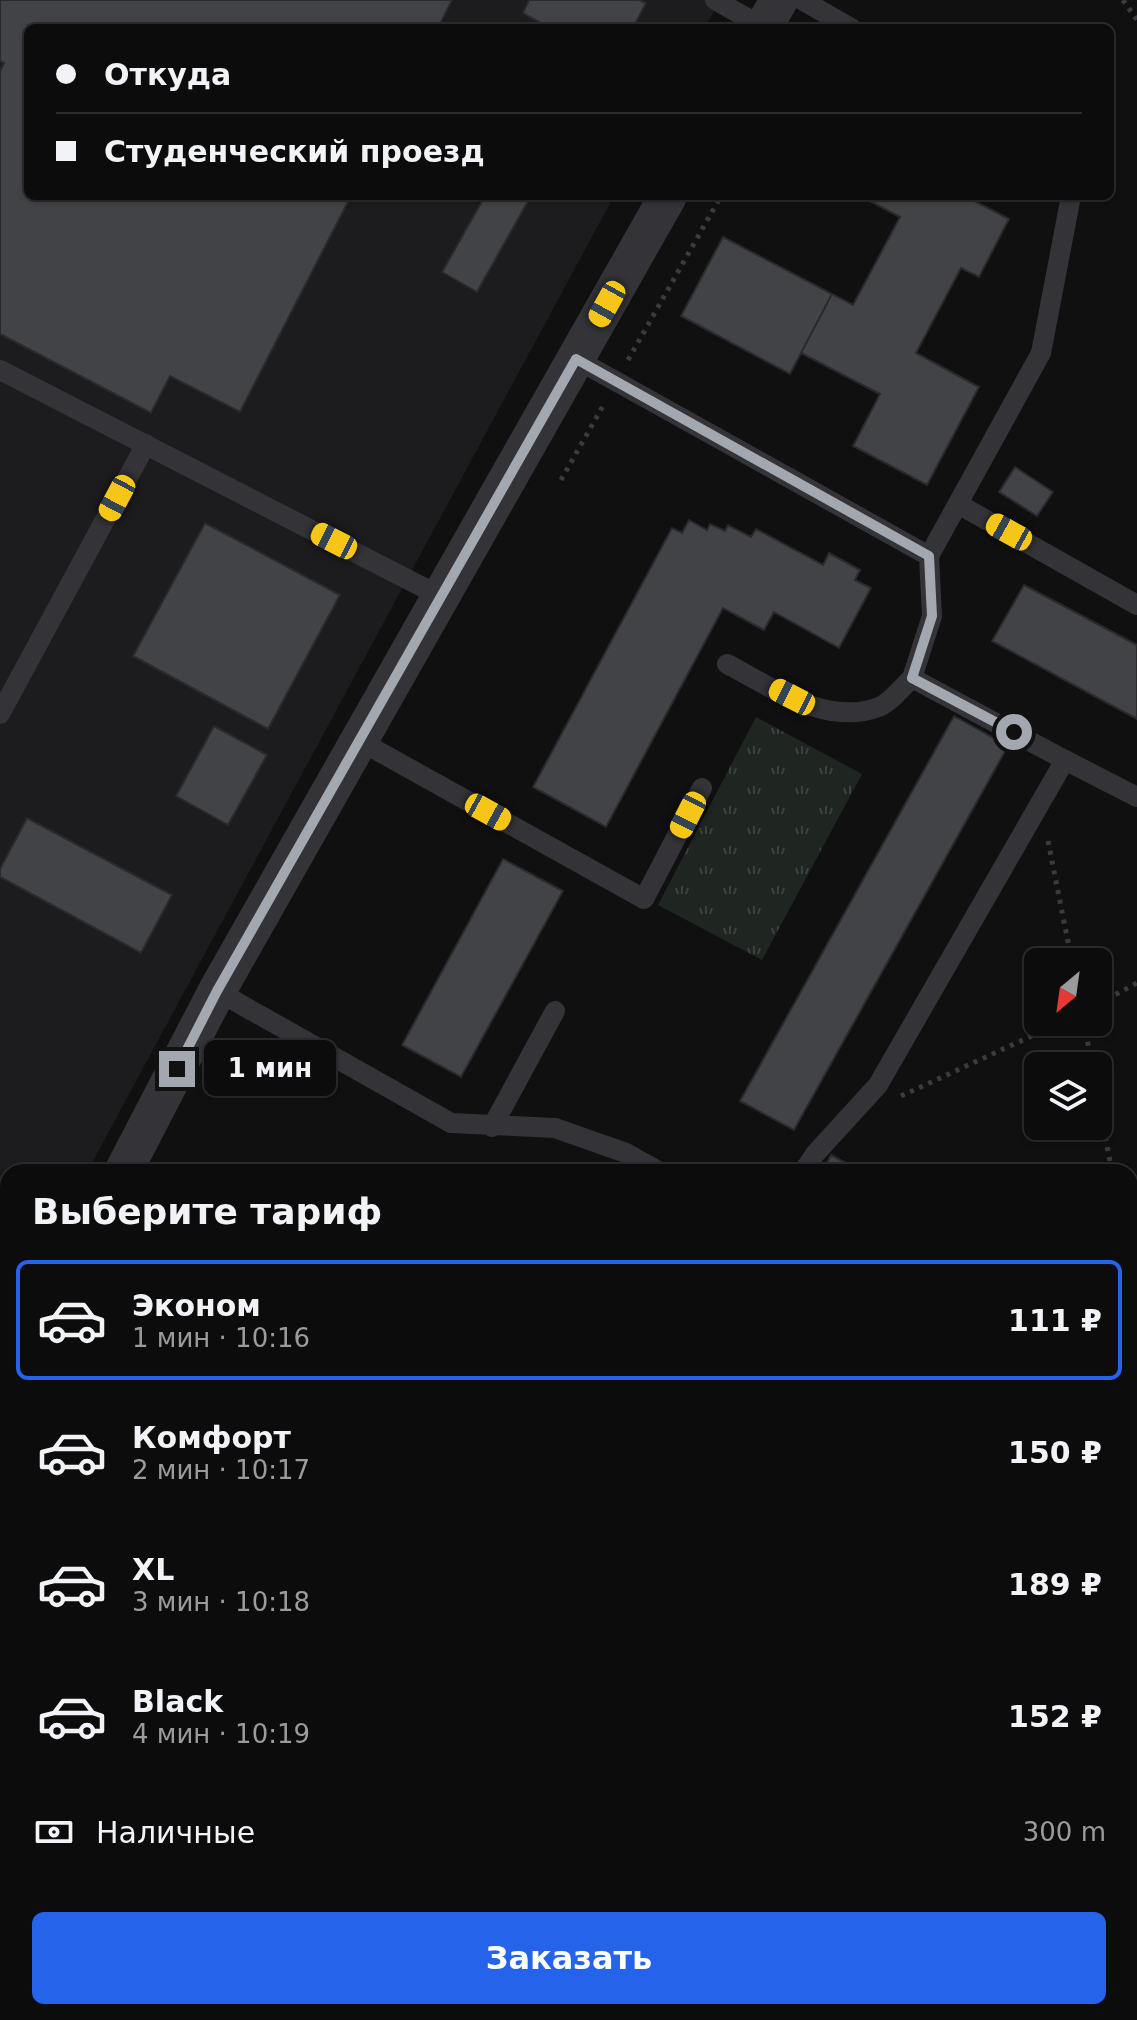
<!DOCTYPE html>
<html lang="ru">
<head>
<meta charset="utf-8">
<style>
	body { margin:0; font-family:"DejaVu Sans",sans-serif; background:#151516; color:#f1f3f6; height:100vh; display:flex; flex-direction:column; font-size:30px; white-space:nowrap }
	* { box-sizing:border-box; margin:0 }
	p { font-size:26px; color:#9a9b9d }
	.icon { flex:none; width:44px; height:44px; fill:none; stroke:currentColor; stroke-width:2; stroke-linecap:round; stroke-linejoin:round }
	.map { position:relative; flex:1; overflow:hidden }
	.side { position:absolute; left:0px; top:1164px; width:1138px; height:856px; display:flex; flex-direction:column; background:#0c0c0d; border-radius:24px 24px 0 0; box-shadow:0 2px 6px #0004,0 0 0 2px #2c2c2e }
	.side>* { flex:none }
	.top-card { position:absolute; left:24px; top:24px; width:1090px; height:176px; border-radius:12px; box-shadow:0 2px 6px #0004,0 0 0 2px #2c2c2e; display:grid; align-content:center; height:176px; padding:0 32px; background:#0c0c0d }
	.needle { width:52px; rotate:209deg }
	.buttons { position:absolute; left:1024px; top:948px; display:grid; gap:16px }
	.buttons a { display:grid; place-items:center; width:88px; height:88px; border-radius:12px; background:#0c0c0d; box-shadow:0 2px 6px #0004,0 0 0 2px #2c2c2e; font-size:40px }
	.end { position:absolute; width:36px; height:36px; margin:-18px; border:10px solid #a3a7b0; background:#111; box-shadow:0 0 0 4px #111 }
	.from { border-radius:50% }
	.bubble { position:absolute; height:56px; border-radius:12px; background:#0c0c0d; box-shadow:0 2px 6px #0004,0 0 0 2px #2c2c2e; font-size:26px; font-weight:600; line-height:56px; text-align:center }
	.car { position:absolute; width:24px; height:48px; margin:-24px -12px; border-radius:10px; box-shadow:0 0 6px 2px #0007; background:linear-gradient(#f5c518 24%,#345 0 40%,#f5c518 0 76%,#345 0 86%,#f5c518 0) }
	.top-card b { display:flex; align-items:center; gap:28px; height:76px; font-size:30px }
	.top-card b+b { border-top:2px solid #2c2c2e }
	.top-card i { width:20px; height:20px; background:#f1f3f6 }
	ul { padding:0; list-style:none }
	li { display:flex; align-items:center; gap:24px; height:120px; margin:0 16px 12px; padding:0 16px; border:4px solid transparent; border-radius:12px }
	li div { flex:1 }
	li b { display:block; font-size:30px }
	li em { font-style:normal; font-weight:600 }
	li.on { border-color:#2563eb }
	li>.icon { width:72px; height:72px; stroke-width:1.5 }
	h2 { padding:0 32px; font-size:36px; line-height:96px }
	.pay { display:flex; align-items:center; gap:20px; height:88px; padding:0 32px; font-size:30px }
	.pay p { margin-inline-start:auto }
	.primary-button { display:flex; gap:16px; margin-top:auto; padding:16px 32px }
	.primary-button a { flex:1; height:92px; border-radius:12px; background:#2563eb; color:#fff; font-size:32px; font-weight:600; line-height:92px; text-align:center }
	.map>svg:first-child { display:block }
	.built { fill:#1c1c1e }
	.grass { fill:url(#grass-tufts) }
	.building { fill:#424346; stroke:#2a2a2d; stroke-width:2 }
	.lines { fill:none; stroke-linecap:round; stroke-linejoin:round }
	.path { stroke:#3a3b3e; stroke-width:5; stroke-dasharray:4 6; stroke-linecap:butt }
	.service { stroke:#343438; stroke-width:20 }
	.minor { stroke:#343438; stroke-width:38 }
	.trunk { stroke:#56585d; stroke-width:44 }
	.route { stroke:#a3a7b0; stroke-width:10 }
</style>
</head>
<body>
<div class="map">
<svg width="1137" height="2020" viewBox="0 0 1137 2020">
	<defs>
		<pattern id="grass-tufts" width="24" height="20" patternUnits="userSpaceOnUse" patternTransform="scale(2)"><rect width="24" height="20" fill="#1f2520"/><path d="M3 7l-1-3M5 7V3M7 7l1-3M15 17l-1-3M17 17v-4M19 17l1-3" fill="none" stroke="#3c423e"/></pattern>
	</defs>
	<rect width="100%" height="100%" fill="#101011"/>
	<path class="built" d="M 0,0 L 720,0 L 705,28 L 28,28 L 28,196 L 614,196 L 87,1172 L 8,1172 L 8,1319 L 0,1334 Z
		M 0,1874 L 8,1879 L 8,2012 L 227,2012 L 240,2020 L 0,2020 Z"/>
	<path class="grass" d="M 756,717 L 862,774 L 762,960 L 658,905 Z"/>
	<path class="building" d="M 0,0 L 452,0 L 438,28 L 28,28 L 28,196 L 351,196 L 240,412 L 170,376 L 151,413 L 0,334 L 0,71 L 4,63 L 0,61 Z
		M 529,0 L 639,0 L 646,3 L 633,28 L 536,28 L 539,22 L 523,13 Z
		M 485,196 L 531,196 L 477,292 L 442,272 Z
		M 860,196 L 965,196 L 1009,219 L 979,277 L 961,268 L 916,353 L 979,387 L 927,485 L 853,446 L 880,394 L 801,353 L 832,294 L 853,305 L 900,217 Z
		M 723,237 L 832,294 L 790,374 L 681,316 Z
		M 1015,467 L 1053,492 L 1037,516 L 999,492 Z
		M 689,520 L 707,530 L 710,524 L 725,531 L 728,525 L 751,537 L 756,529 L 823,565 L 829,553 L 860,570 L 855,580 L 871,588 L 839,648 L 774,612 L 764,630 L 723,608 L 606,827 L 533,787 L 672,528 L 682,533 Z
		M 205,523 L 340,595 L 268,729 L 133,656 Z
		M 1024,585 L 1137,645 L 1137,719 L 992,641 Z
		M 954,716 L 1008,746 L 794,1130 L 740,1101 Z
		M 214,726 L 267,755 L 228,825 L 176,796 Z
		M 27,818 L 172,895 L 141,953 L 0,877 L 0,869 Z
		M 503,859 L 563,891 L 461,1077 L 402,1045 Z
		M 831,1155 L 862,1172 L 822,1172 Z
		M 1130,1470 L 1137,1474 L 1137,1584 L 1130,1597 Z
		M 1137,1584 L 1137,1672 L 1130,1684 L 1130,1597 Z
		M 0,1879 L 8,1884 L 8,1985 L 0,1980 Z
		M 54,2012 L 170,2012 L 166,2020 L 67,2020 Z
		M 640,2012 L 773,2012 L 781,2016 L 778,2020 L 655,2020 Z
		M 851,2012 L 924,2012 L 920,2020 L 846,2020 Z
		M 924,2012 L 965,2012 L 961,2020 L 920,2020 Z"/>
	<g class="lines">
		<path class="path" d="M 1123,0 L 1137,20
			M 833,196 L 833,197
			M 628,360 L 721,196
			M 561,480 L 604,404
			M 1048,841 L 1072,962
			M 1098,1004 L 1137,983
			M 1084,1022 L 1092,1066
			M 901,1096 L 1062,1022
			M 1098,1098 L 1112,1172
			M 1130,1245 L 1137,1258
			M 0,1578 L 8,1571
			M 1130,1852 L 1137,1839
			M 1040,2020 L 1045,2012"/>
		<path class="service" d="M 715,0 L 763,27
			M 802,0 L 851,28
			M 576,359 L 929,556 L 932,616 L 912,678 L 1065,760 L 878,1085 L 815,1154 L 803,1172
			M 0,370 L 442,597
			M 958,504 L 1137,605
			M 929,556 L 1041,353 L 1071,196
			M 727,664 C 772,687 826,727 879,707 C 891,702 903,686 912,678
			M 0,714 L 146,444
			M 358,740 L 644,899 L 702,788
			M 1065,760 L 1137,797
			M 217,991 L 451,1123 L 555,1128 L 626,1153 L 660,1172
			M 492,1127 L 555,1011
			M 1130,1385 L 1137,1372
			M 0,1714 L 8,1718
			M 564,2012 L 579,2020
			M 798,2020 L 802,2012"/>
		<path class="minor" d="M 763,28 L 779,0
			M 123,1172 L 217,991 L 668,196
			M 0,1407 L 8,1392"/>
		<path class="trunk" d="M 1130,1993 L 1137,1981"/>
	</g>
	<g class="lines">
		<path class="route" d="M 177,1069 L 217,991 L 576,359 L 929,556 L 932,616 L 912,678 L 1014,732"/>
	</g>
</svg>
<div class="buttons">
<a><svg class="needle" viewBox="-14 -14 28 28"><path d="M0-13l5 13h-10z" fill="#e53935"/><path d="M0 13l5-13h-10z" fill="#9a9b9d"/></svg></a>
<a><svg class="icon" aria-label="layers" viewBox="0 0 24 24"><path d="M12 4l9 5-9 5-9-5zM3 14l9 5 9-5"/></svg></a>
</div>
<i class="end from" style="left:1014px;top:732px"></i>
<i class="end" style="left:177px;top:1069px"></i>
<div class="bubble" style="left:204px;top:1040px;width:132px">1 мин</div>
<i class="car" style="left:607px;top:304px;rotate:209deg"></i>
<i class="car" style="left:117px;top:498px;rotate:208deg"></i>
<i class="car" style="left:1009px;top:532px;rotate:299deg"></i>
<i class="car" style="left:334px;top:541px;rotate:297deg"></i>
<i class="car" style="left:792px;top:697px;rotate:297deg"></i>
<i class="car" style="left:488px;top:812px;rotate:119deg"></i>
<i class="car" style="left:688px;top:815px;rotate:207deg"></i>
<div class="top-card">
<b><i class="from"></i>Откуда</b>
<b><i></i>Студенческий проезд</b>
</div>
<section class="side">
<h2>Выберите тариф</h2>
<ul>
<li class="on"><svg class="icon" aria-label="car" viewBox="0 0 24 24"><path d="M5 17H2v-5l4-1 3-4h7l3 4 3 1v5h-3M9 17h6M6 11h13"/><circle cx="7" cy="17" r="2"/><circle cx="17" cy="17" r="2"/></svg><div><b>Эконом</b><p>1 мин · 10:16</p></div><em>111 ₽</em></li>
<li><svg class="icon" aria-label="car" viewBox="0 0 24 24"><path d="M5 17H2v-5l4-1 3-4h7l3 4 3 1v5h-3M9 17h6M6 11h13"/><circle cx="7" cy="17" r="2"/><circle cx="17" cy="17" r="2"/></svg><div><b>Комфорт</b><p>2 мин · 10:17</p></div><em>150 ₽</em></li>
<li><svg class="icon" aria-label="car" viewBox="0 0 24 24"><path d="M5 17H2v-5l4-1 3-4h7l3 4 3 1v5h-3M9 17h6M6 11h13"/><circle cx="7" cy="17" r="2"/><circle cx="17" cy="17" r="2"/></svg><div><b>XL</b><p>3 мин · 10:18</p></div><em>189 ₽</em></li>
<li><svg class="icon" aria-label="car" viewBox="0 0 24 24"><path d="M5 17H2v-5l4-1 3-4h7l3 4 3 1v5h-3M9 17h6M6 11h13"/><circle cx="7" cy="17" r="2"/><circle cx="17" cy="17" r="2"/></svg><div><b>Black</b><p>4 мин · 10:19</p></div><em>152 ₽</em></li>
</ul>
<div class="pay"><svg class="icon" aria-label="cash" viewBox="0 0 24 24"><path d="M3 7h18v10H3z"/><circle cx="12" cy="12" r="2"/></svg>Наличные<p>300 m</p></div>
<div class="primary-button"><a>Заказать</a></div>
</section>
</div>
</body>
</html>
